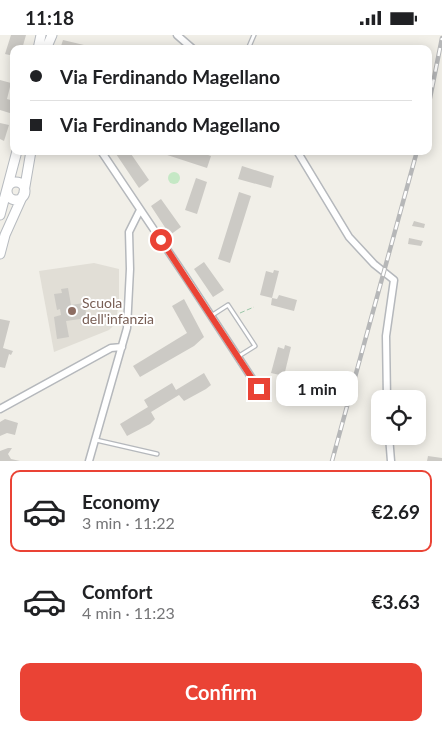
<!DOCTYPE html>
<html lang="en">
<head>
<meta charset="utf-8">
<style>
	body { margin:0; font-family:Lato,sans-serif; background:#f6f6f6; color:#202124; height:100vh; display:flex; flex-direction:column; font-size:19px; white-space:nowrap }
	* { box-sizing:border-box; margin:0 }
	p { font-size:16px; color:#757577 }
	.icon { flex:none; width:28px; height:28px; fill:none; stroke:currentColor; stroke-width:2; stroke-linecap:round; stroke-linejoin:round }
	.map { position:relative; height:426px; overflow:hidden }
	.side { display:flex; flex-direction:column; background:#fff; flex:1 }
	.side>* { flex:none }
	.banner { position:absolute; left:10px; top:10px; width:422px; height:110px; border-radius:10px; box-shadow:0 2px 12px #0003; display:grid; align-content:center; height:110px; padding:0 20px; background:#fff }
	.fabs { position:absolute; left:371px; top:355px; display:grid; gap:10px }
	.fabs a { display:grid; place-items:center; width:55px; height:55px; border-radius:10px; background:#fff; box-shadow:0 2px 12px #0003; font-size:25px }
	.end { position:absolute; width:22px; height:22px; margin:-11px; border:6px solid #ea4335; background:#fff; box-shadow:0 0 0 2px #fff }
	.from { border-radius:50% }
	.bubble { position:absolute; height:35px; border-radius:10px; background:#fff; box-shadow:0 2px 12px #0003; font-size:16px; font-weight:700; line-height:35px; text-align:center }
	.banner b { display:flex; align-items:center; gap:18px; height:48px; font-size:19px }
	.banner b+b { border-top:1px solid #e0e0e0 }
	.banner i { width:12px; height:12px; background:#202124 }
	ul { padding:9px 0 0; list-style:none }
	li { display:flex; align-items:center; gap:15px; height:82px; margin:0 10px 8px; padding:0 10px; border:2px solid transparent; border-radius:10px }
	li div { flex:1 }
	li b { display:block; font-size:19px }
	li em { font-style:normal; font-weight:700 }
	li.on { border-color:#ea4335 }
	li>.icon { width:45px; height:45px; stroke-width:1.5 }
	.primary-button { display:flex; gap:10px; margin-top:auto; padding:10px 20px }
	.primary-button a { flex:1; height:58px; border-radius:10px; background:#ea4335; color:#fff; font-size:20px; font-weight:700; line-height:58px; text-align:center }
	.status { display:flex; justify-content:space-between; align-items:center; height:35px; padding:0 25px; background:#fff; direction:ltr }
	.status svg { height:14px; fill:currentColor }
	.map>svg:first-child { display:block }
	.education { fill:#e1ded6 }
	.green { fill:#c5e8c5 }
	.building { fill:#cccac5 }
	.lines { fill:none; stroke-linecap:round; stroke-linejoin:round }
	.service-casing { stroke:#b5b8bc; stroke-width:5.5 }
	.minor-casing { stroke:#b5b8bc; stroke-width:9 }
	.secondary-casing { stroke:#b6babf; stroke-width:11 }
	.path { stroke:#9cc7a9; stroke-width:1; stroke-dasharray:5 2.5; stroke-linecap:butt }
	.service { stroke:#fff; stroke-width:3 }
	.minor { stroke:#fff; stroke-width:6 }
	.secondary { stroke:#fff; stroke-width:9 }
	.rail-casing { stroke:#b6b7b8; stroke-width:4.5 }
	.rail { stroke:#fff; stroke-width:2.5; stroke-dasharray:8; stroke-linecap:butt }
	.route { stroke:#ea4335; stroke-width:6 }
	.education-dot { fill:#8d6e63; stroke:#fff; stroke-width:2 }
	.labels { text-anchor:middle; stroke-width:4; stroke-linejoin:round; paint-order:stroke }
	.education-label { font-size:14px; fill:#785e54; stroke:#fff; text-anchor:start }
</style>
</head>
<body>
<div class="status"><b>11:18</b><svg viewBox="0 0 49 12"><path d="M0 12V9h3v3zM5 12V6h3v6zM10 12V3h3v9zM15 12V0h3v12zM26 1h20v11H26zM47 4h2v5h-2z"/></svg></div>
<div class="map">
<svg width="442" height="426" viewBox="0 0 442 426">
	<rect width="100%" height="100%" fill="#f1efe8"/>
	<path class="education" d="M 94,228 L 119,234 L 119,268 L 115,289 L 109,295 L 54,317 L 39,236 Z"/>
	<path class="green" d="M168 143a6 6 0 1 1 12 0a6 6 0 1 1-12 0Z"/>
	<path class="building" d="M 11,0 L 26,0 L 22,14 L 14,14 L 14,21 L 5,19 Z
		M 63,5 L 84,10 L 83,14 L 60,14 Z
		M 0,45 L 11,48 L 7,64 L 14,66 L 13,79 L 0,75 Z
		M 0,88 L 9,90 L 4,106 L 0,104 Z
		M 114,116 L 129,116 L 149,145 L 139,153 Z
		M 197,116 L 211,121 L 207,133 L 158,117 Z
		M 242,131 L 274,141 L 271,153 L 238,144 Z
		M 196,143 L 207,147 L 197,179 L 185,175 Z
		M 239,157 L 251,161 L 230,228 L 218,224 Z
		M 161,164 L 181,192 L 170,200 L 151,171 Z
		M 414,186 L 425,189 L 424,193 L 412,191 Z
		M 409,203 L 423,206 L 421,211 L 408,209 Z
		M 204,227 L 224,255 L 213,262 L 194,234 Z
		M 274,235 L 279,236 L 272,263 L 277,264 L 279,260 L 297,265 L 294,276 L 271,270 L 272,263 L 260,260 L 266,236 L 273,238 Z
		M 68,253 L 71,270 L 84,268 L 88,288 L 81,290 L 80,284 L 66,286 L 69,302 L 57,304 L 54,282 L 61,280 L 60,274 L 57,275 L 54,259 L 62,258 L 61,254 Z
		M 184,264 L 204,302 L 194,311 L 140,342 L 133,331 L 187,298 L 172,271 Z
		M 0,284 L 10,286 L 3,313 L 13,316 L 11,320 L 9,319 L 5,333 L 0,332 Z
		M 285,310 L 291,312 L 284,341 L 271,338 L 278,312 L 284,314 Z
		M 204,338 L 211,350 L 206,354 L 184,366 L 179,360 L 151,377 L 155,384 L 150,389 L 127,401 L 120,389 L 148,372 L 144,365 L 172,348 L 176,355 Z
		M 5,384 L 18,388 L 15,400 L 7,398 L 0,401 L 0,387 Z
		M 8,413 L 12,413 L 8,419 L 11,424 L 20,426 L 0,426 L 0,416 Z
		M 428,421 L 442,423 L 442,426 L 427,426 Z"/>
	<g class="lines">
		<g class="service-casing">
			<path id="service" d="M 248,14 L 254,0
				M 211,281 L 228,270 L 255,311 L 239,321
				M 96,405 L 157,419"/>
		</g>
		<g class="minor-casing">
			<path id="minor" d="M 177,0 L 193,14
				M 101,116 L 185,241 L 259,354
				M 297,116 L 349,202 L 374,229 L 394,245 L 386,301 L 387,364
				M 0,374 L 111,313 L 122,312
				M 389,401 L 391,426
				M 89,426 L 127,293 L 130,234 L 129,197 L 140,175"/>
		</g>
		<g class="secondary-casing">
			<path id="secondary" d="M 38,14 L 41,0
				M 46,14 L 52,0
				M7 156a9 9 0 1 1 18 0a9 9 0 1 1-18 0Z
				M 24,157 L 31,116
				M 0,180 L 17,116
				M 0,219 L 5,200 L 23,160"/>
		</g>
		<path class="path" d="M 240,278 L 254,272"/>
		<use href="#service" class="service"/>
		<use href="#minor" class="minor"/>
		<use href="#secondary" class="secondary"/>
		<g class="rail-casing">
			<path id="rail" d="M 429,68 L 442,3
				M 332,426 L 417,116"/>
		</g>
		<use href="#rail" class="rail"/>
	</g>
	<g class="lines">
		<path class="route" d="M 161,205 L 259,354"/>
	</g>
	<circle class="education-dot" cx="72" cy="276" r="5"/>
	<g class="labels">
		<g class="education-label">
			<text x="82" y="273">Scuola<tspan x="82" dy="16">dell'infanzia</tspan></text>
		</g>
	</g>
</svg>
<div class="fabs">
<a><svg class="icon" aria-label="locate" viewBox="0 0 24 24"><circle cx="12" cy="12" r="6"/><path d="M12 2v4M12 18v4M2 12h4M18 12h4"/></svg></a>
</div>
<i class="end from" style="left:161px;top:205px"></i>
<i class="end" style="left:259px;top:354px"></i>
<div class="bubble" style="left:276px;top:336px;width:82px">1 min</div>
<div class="banner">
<b><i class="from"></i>Via Ferdinando Magellano</b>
<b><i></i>Via Ferdinando Magellano</b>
</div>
</div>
<section class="side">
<ul>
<li class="on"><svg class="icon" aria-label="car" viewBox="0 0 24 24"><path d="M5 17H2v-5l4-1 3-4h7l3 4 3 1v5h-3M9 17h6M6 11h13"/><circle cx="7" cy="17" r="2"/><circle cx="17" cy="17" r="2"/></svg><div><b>Economy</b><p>3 min · 11:22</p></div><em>€2.69</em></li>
<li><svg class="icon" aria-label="car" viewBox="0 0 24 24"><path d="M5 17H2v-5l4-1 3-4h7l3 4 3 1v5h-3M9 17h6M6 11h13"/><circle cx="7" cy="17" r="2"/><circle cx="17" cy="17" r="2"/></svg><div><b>Comfort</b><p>4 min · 11:23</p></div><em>€3.63</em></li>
</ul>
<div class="primary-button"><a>Confirm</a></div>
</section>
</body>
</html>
